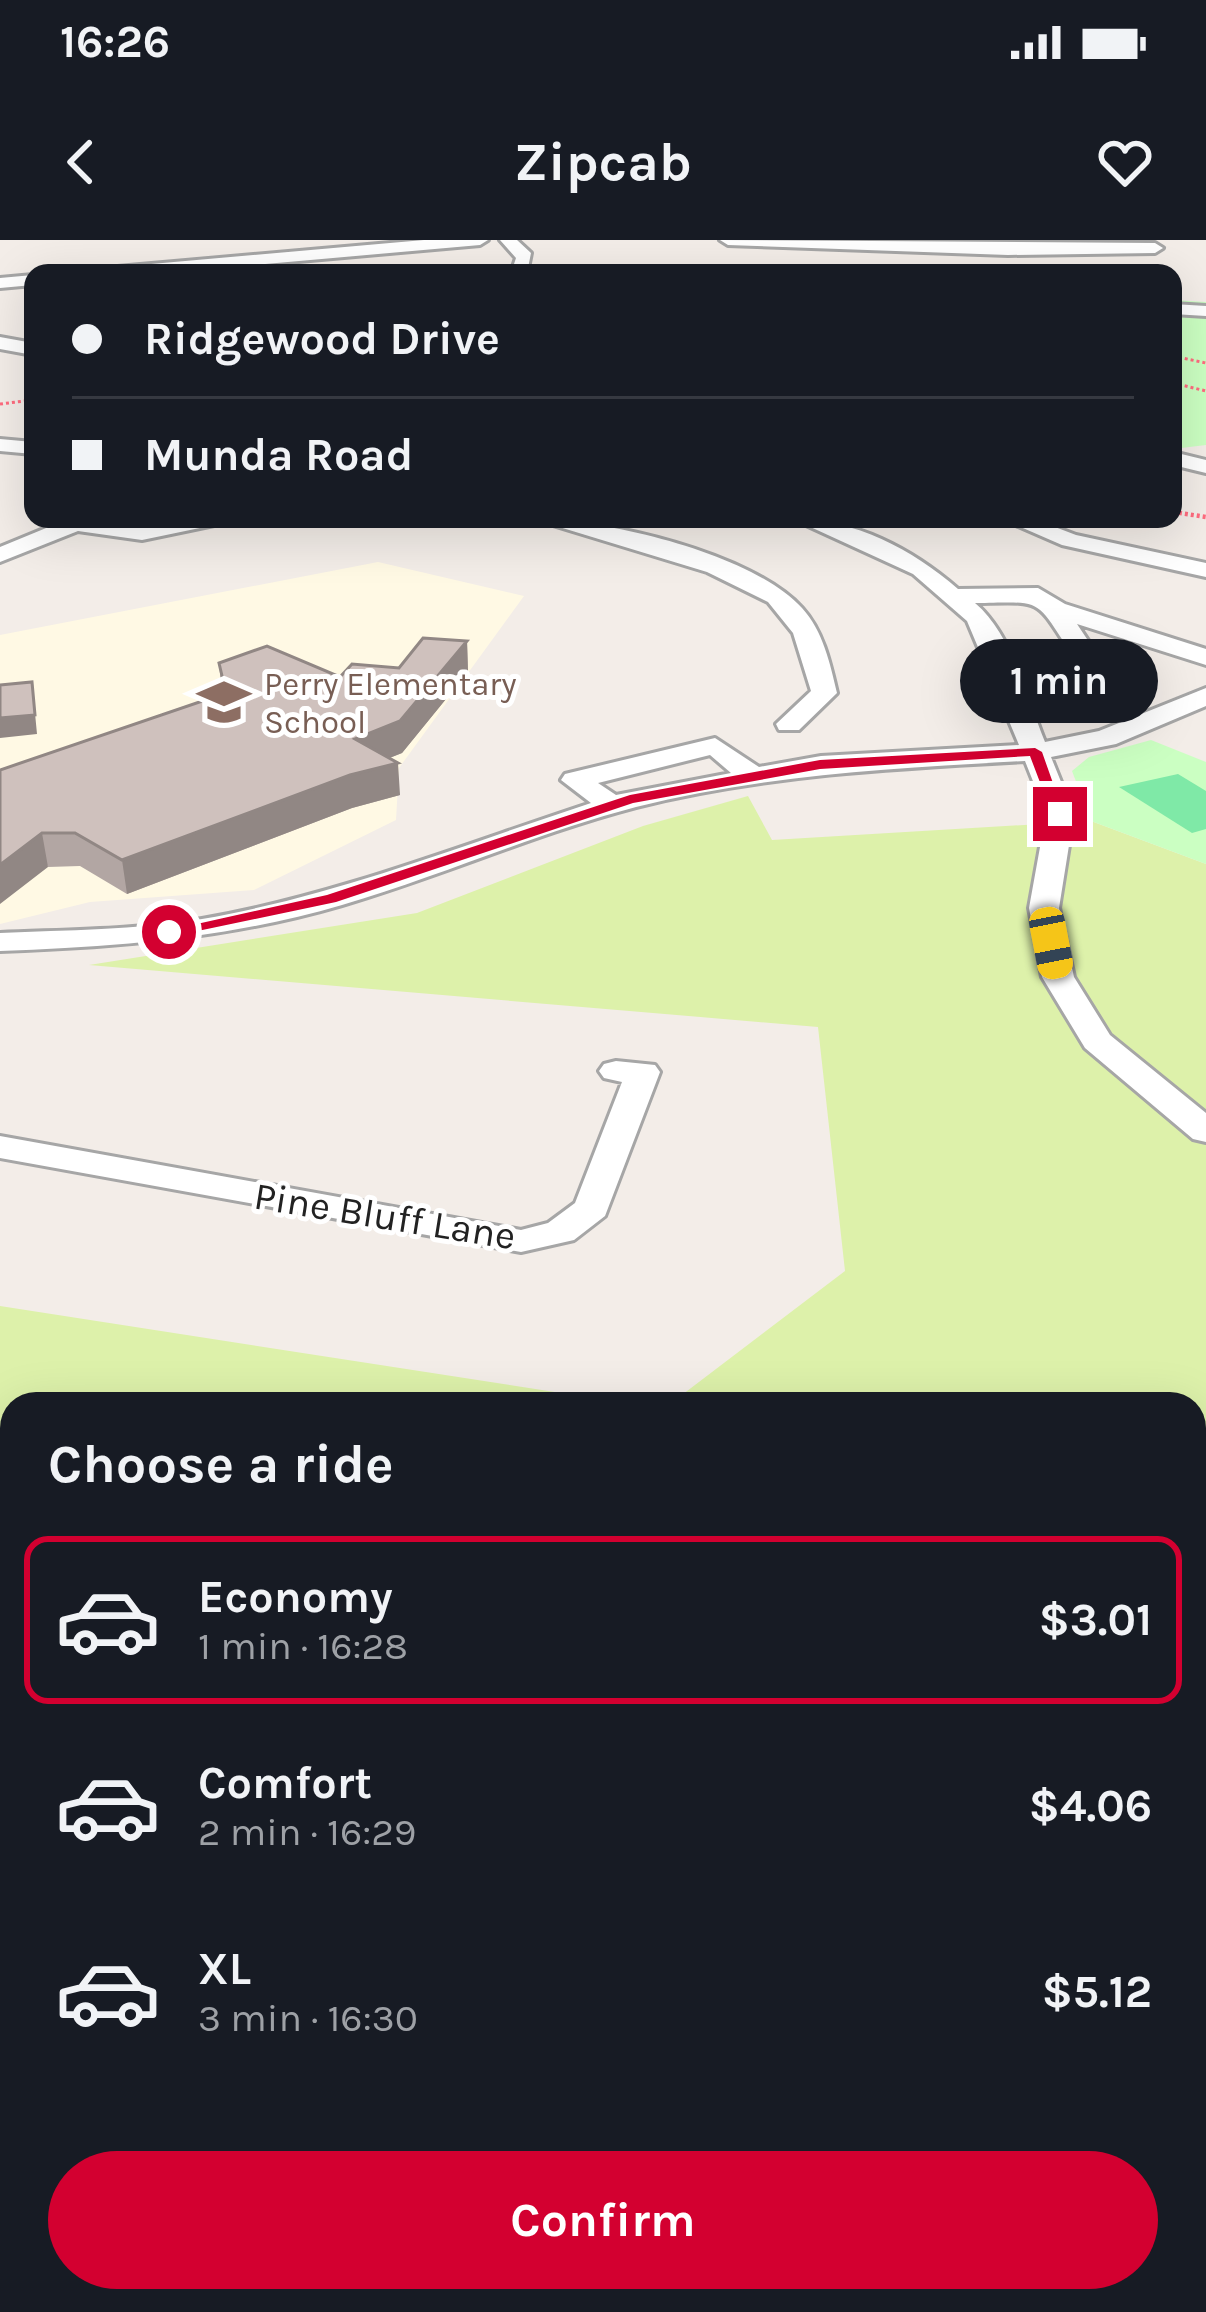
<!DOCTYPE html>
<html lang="en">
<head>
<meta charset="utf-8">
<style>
	body { margin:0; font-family:Karla,sans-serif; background:#20242c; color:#f1f3f6; height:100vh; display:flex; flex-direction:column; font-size:45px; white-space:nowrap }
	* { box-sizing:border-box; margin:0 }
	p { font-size:39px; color:#9ea1a6 }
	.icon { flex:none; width:66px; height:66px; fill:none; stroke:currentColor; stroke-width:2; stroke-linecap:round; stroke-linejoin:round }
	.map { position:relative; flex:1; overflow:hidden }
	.panel { position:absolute; left:0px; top:1152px; width:1206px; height:921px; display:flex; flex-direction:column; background:#171b24; border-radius:36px 36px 0 0; box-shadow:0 12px 48px #0002 }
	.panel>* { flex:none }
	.top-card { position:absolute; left:24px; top:24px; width:1158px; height:264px; border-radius:24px; box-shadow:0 12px 48px #0002; display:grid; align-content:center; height:264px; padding:0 48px; background:#171b24 }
	.end { position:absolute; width:54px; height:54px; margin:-27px; border:15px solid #d30030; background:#fff; box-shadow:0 0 0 6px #fff }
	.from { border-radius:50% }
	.bubble { position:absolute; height:84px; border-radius:42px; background:#171b24; box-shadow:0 12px 48px #0002; font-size:39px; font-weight:700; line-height:84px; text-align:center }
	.car { position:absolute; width:36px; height:72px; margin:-36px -18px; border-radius:15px; box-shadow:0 0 9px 3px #0007; background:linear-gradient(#f5c518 24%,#345 0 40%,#f5c518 0 76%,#345 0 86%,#f5c518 0) }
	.top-card b { display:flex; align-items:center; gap:42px; height:114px; font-size:45px }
	.top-card b+b { border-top:3px solid #363941 }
	.top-card i { width:30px; height:30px; background:#f1f3f6 }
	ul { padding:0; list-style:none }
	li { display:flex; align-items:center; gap:36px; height:168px; margin:0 24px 18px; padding:0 24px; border:6px solid transparent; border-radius:24px }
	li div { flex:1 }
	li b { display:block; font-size:45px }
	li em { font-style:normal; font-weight:700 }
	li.current { border-color:#d30030 }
	li>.icon { width:108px; height:108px; stroke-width:1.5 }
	h2 { padding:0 48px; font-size:54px; line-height:144px }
	.cta { display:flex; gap:24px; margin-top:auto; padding:24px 48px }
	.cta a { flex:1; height:138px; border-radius:72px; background:#d30030; color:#fff; font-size:48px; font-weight:700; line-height:138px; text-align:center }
	.status { display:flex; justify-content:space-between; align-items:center; height:84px; padding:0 60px; background:#171b24; direction:ltr }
	.status svg { height:33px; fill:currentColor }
	header { display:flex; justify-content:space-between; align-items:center; height:156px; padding:0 48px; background:#171b24; font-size:54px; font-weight:700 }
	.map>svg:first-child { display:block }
	.education { fill:#fff9e4 }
	.grass { fill:#ddf1aa }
	.park { fill:#cbffc2 }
	.pitch { fill:#7fe9a7 }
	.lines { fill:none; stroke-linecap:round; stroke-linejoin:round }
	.minor-casing { stroke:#a6a6a6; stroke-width:6 }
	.major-casing { stroke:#9f4600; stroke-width:6 }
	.path-far1 { stroke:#ff6c7f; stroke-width:3; stroke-dasharray:3 3; stroke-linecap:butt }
	.path { stroke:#ff6c7f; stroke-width:4.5; stroke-dasharray:3 3; stroke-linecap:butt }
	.minor { fill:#fff; fill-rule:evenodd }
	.major { fill:#ffc0a0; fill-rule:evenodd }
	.wall { fill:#b2a6a3 }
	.shaded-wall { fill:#918784 }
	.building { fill:#cfc1bd; stroke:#918784; stroke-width:3 }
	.route { fill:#d30030 }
	.labels { text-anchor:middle; stroke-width:10; stroke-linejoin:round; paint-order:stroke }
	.far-education-label { font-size:33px; fill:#785e54; stroke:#fff; text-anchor:start }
	.street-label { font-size:39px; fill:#222; stroke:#fff }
</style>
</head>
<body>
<div class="status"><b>16:26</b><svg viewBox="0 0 49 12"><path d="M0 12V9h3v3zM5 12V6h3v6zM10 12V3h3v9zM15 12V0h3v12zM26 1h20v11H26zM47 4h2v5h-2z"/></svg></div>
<header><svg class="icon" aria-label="back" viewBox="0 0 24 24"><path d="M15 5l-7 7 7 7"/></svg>Zipcab<svg class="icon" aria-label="heart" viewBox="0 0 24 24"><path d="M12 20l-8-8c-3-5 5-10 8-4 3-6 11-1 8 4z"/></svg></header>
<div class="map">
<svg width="1206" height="2072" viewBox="0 0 1206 2072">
	<rect width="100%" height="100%" fill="#f3ede8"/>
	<path class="education" d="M 378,322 L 524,356 L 399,528 L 396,580 L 254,650 L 90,662 L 0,684 L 0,395 Z"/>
	<path class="grass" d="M 748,556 L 772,600 L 1091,581 L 1206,624 L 1206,2072 L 0,2072 L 0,1066 L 632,1164 L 12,1164 L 12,2061 L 1194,2061 L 1194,1164 L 670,1164 L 845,1031 L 818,787 L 89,725 L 417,673 L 643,586 Z"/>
	<path class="park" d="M 1173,60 L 1206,62 L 1206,205 L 1173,209 Z
		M 1151,500 L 1206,522 L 1206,624 L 1091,581 L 1072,531 L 1089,517 Z"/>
	<path class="pitch" d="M 1178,534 L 1206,551 L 1206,589 L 1192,593 L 1119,547 Z"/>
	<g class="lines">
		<g class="minor-casing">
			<path id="minor" d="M 424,0 L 488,0 L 480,5 L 163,33 L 98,33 L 106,28 Z
				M 500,0 L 517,0 L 531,13 L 527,33 L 511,33 L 516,18 Z
				M 720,0 L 1155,3 L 1163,8 L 1155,13 L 1008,15 L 728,5 Z
				M 33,35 L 33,45 L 0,48 L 0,38 Z
				M 1173,64 L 1206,66 L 1206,76 L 1173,74 Z
				M 0,97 L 33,103 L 33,115 L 0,109 Z
				M 0,199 L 33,202 L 33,214 L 0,211 Z
				M 1173,212 L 1206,220 L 1206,233 L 1173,225 Z
				M 68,279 L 142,286 L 178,279 L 222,279 L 219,284 L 142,300 L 78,291 L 0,322 L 0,307 Z
				M 533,279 C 605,279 752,313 802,368 C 823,391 830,423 837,453 L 799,490 L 779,490 L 776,484 L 811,451 L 793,393 L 768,362 L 707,332 Z
				M 793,279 C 855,279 912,309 958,349 L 1038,348 L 1065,364 L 1206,409 L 1206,425 L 1077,384 L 1093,408 L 1080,416 L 1071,413 C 1034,357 1044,362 975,363 C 1012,394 1027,458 1045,502 L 1099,491 L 1206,448 L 1206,466 L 1116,504 L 1051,517 L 1074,574 L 1059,668 L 1074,737 L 1110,795 L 1206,873 L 1206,902 L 1193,899 L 1085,808 L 1042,737 L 1029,668 L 1046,574 L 1025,521 C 894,528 764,535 636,567 C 537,593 441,636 342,665 C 229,698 117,707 0,711 L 0,693 C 67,690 136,690 202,679 C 335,656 463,605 591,563 L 561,540 L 565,534 L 715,498 L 759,527 L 821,516 L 1019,505 L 967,381 L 913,334 ZM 710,515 L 731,533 L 616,555 L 598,543 Z
				M 1002,279 L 1034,279 L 1076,295 L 1206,323 L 1206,337 L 1062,305 Z
				M 616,821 L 655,825 L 660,832 L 605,976 L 574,1000 L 521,1012 L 0,918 L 0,896 L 521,990 L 548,983 L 575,963 L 622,842 L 604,838 L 599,831 L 604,824 Z"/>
		</g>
		<g class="major-casing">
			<path id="major" d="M 1206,1907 L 1206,1973 L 1194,1976 L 1194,1910 Z
				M 0,1939 L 12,1940 L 12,2008 L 0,2007 Z"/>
		</g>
		<path class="path-far1" d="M 1173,116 L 1206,123
			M 1173,143 L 1206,151
			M 0,164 L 33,160"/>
		<path class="path" d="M 1173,272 L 1206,277"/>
		<use href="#minor" class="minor"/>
		<use href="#major" class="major"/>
	</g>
	<path class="wall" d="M 467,401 L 468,432 L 402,513 L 389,518 L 400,555 L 352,568 L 127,654 L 80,626 L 48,627 L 0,530 L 222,454 L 219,423 L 340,437 L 399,428 Z"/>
	<path class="shaded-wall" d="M 467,401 L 468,432 L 402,513 L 357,531 L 355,499 Z
		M 32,442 L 37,494 L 0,498 L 0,478 Z
		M 398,523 L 400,555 L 352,568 L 127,654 L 122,620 L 350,535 Z
		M 42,593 L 48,627 L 0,664 L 0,625 Z"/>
	<path class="building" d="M 423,398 L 467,401 L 400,481 L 355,499 L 398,523 L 350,535 L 122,620 L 75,593 L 42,593 L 0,625 L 0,530 L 226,453 L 219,423 L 267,406 L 340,437 L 352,424 L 399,428 Z
		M 32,442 L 35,475 L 0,478 L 0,445 Z"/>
	<path class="route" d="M 1035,508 L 1042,512 L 1065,577 L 1052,574 L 1030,516 L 820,529 L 633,563 L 336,662 L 169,697 L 161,692 L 327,655 L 630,555 L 820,520 Z"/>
	<defs>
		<g id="school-bare" transform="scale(4.14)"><path d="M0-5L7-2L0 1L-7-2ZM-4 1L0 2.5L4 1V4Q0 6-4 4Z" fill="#8d6e63" stroke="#fff" stroke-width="2.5" paint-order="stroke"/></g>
	</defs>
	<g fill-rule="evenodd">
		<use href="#school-bare" x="224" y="462"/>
	</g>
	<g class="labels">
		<g class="far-education-label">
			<text x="264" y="455">Perry Elementary<tspan x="264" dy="38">School</tspan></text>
		</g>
		<g class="street-label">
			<text transform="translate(385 975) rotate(9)" y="14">Pine Bluff Lane</text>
		</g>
	</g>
</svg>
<i class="end from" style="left:169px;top:692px"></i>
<i class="end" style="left:1060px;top:574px"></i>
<div class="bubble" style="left:960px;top:399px;width:198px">1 min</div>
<i class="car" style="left:1051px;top:703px;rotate:169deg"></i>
<div class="top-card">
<b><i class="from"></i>Ridgewood Drive</b>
<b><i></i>Munda Road</b>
</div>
<section class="panel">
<h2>Choose a ride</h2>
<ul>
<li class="current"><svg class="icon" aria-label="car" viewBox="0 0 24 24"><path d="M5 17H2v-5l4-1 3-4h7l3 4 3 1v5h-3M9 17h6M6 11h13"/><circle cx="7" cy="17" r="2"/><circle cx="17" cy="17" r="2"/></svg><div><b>Economy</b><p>1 min · 16:28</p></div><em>$3.01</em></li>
<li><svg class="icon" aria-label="car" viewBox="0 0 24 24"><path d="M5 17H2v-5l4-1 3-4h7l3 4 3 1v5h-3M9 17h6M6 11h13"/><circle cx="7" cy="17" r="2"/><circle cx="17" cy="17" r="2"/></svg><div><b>Comfort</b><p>2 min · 16:29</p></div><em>$4.06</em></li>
<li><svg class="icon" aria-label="car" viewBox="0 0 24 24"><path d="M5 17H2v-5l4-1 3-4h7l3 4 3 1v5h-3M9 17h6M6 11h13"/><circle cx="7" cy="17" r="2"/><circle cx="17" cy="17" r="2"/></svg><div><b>XL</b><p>3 min · 16:30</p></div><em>$5.12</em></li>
</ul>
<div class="cta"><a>Confirm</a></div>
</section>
</div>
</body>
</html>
